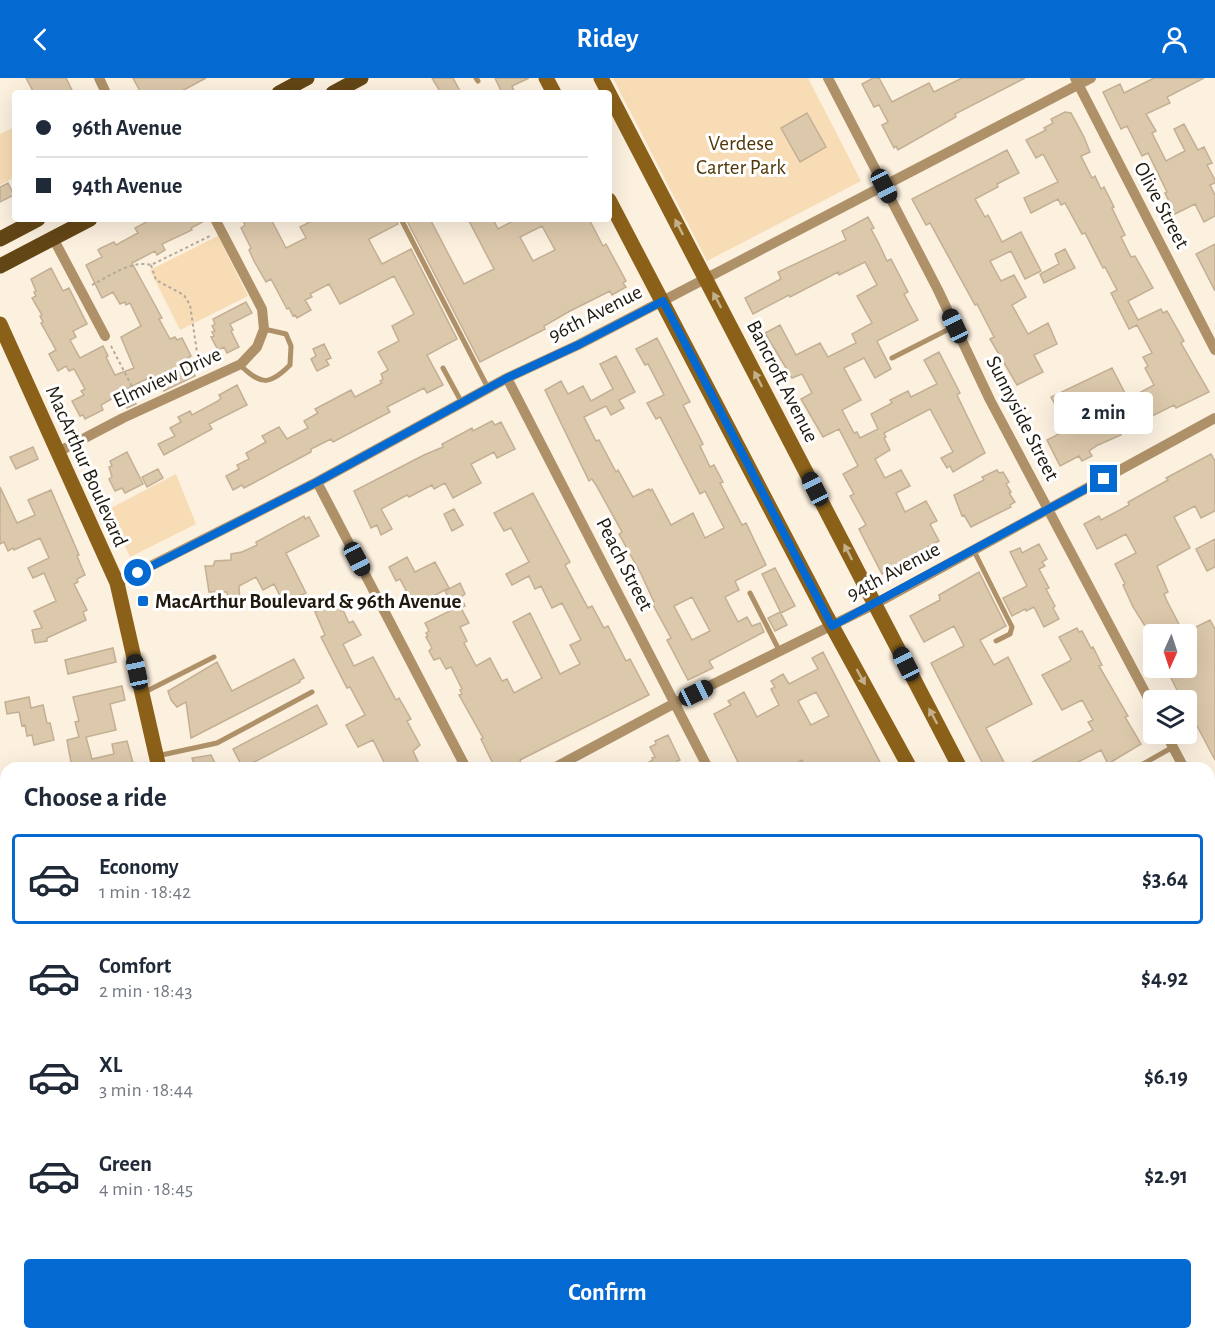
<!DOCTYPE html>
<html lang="en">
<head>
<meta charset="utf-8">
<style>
	body { margin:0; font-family:"Alegreya Sans",sans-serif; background:#f2f2f3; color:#1f2937; height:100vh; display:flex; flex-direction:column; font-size:22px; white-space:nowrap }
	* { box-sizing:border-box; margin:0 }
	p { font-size:20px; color:#747a83 }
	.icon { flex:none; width:33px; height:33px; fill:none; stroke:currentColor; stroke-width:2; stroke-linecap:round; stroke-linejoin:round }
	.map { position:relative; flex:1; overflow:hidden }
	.drawer { position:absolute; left:0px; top:684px; width:1215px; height:578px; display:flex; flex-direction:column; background:#fff; border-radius:18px 18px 0 0; box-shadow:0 6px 24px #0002 }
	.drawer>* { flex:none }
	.top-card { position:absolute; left:12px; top:12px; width:600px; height:132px; border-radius:6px; box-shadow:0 6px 24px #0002; display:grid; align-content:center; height:132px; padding:0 24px; background:#fff }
	.needle { width:39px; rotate:183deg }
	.controls { position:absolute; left:1143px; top:546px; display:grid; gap:12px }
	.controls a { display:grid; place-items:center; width:54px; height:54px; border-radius:6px; background:#fff; box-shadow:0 6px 24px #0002; font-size:30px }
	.end { position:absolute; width:27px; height:27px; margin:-14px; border:8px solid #0569d2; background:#fff; box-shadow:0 0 0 3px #fff }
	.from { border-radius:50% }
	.bubble { position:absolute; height:42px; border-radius:6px; background:#fff; box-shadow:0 6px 24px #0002; font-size:20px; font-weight:600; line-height:42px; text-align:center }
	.car { position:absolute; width:18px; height:36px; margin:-18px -9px; border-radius:8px; box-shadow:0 0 4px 2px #0007; background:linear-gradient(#222 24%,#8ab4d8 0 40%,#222 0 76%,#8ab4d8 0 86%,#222 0) }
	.top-card b { display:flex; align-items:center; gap:21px; height:57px; font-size:22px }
	.top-card b+b { border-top:2px solid #e0e1e3 }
	.top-card i { width:15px; height:15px; background:#1f2937 }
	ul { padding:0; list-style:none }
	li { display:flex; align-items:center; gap:18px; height:90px; margin:0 12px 9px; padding:0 12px; border:3px solid transparent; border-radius:6px }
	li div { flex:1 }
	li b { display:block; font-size:22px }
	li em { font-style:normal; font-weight:600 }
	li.current { border-color:#0569d2 }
	li>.icon { width:54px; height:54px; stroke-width:1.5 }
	h2 { padding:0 24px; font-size:27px; line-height:72px }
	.action { display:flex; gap:12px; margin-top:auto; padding:12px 24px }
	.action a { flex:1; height:69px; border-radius:6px; background:#0569d2; color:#fff; font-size:24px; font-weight:600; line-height:69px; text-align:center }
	header { display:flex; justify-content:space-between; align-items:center; height:78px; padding:0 24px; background:#0569d2; color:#fff; font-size:27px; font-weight:600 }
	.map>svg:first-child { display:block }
	.green { fill:#f7dcb6 }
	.building { fill:#dcc8ab; stroke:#c3af94; stroke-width:1.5; fill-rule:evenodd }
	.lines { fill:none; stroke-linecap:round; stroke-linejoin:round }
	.path { stroke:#b3a899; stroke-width:2; stroke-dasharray:3 3; stroke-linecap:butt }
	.service { stroke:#ae9168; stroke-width:5 }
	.minor { stroke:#ae9168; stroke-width:10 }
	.tertiary { stroke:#ae9168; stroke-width:14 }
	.secondary { stroke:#8b611a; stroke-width:15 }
	.primary { stroke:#634616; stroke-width:15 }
	.oneway { fill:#c5b08c }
	.route { stroke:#0569d2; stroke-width:8 }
	.poi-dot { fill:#0569d2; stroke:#fff; stroke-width:2 }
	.labels { text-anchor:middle; stroke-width:6; stroke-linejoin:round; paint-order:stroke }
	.park-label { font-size:21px; fill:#523809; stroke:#fff }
	.street-label { font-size:21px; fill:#20190e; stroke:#fff }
	.poi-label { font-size:21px; font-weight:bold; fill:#20190e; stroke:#fff; text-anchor:start }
</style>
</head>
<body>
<header><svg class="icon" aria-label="back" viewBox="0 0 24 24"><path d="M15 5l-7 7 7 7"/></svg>Ridey<svg class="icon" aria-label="person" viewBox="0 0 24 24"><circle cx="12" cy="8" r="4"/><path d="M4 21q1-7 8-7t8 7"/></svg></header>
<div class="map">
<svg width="1215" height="1261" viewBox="0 0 1215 1261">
	<rect width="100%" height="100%" fill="#fcf0df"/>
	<path class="green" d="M 613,0 L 808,0 L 861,103 L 707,183 Z
		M 15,49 L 15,99 L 0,107 L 0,56 Z
		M 218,158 L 248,218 L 180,252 L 150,192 Z
		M 176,396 L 196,446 L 130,479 L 109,431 Z
		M 1209,1185 L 1215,1196 L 1215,1254 L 1209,1242 Z"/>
	<path class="building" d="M 26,0 L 66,0 L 72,12 L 65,15 L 34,15 Z
		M 133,0 L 206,0 L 178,15 L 141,15 Z
		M 432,0 L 453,0 L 461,15 L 441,15 Z
		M 495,0 L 529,0 L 512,8 L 515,15 L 502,15 Z
		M 873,0 L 879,0 L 892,24 L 929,5 L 934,14 L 962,0 L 1025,0 L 955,36 L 956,39 L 898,72 L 896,68 L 894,70 L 882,47 L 888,44 L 879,27 L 874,29 L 862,6 Z
		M 1154,0 L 1204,0 L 1167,19 L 1170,25 L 1146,36 L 1156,53 L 1152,55 L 1166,83 L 1185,73 L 1174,51 L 1184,46 L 1198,72 L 1204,69 L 1212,85 L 1207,87 L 1215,102 L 1215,105 L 1210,107 L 1215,117 L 1215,138 L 1204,144 L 1195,126 L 1175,136 L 1165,115 L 1167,114 L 1148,75 L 1142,78 L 1127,48 L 1121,51 L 1103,14 L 1120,6 L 1124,15 Z
		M 1065,34 L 1071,35 L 1084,59 L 1090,74 L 1081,78 L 1092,100 L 1095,98 L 1101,111 L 1104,109 L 1114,129 L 1112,130 L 1125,157 L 1121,159 L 1131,179 L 1135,178 L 1153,210 L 1128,223 L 1138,242 L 1161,231 L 1163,235 L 1167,233 L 1184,263 L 1181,265 L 1209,314 L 1176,330 L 1174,327 L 1122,353 L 1121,357 L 1098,367 L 1089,373 L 1092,378 L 1082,383 L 1079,378 L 1060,388 L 1047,362 L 1076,347 L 1080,356 L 1099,346 L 1089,326 L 1062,340 L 1051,319 L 1112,290 L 1128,321 L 1154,307 L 1145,290 L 1148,288 L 1143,279 L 1152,275 L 1137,247 L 1129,251 L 1111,215 L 1117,212 L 1105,189 L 1103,190 L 1085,155 L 1082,156 L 1065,125 L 1061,127 L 1058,121 L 1031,135 L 1024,120 L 1058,104 L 1043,76 L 1036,80 L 1026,62 L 1046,52 L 1044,50 L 1053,45 L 1051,41 Z
		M 807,35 L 826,69 L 800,84 L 781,50 Z
		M 1007,72 L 1019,95 L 997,106 L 998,109 L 975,121 L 985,139 L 988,137 L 1002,164 L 1021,154 L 1041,193 L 1025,201 L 1011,173 L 990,183 L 1001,203 L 1014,197 L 1026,219 L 1012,227 L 1028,256 L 1048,245 L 1057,266 L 1034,277 L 1043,294 L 1017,307 L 990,261 L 994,259 L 977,226 L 975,227 L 930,145 L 926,147 L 912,121 Z
		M 8,105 L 14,117 L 0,124 L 0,109 Z
		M 868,139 L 874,150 L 871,151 L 878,164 L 887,183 L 891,181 L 908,214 L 904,216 L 918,242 L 877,263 L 891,291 L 875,300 L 864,280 L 844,290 L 861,322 L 842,332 L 854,355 L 857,354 L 860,360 L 878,351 L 871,336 L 892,325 L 890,322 L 908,313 L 911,319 L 937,306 L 924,282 L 939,274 L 960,315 L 957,317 L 985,375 L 953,394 L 950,388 L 947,390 L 941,380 L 953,374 L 930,331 L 884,355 L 886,359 L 884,360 L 890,372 L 875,381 L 885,400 L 901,392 L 910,408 L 896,415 L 905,434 L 926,423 L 937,443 L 930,446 L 939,463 L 910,478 L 911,481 L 882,496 L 859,451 L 866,447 L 850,418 L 854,416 L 843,396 L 858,388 L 839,351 L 823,359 L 801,321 L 812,315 L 802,296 L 792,300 L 765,255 L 780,247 L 796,277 L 820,265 L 828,279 L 856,265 L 852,256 L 872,245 L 857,218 L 877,207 L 865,184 L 839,197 L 838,194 L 790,219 L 789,217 L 753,236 L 745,220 L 781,201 L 778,194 L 846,162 L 842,153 Z
		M 152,141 L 208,141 L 191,150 L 192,152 L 162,166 L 165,172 L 157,177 L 155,173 L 132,185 L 162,240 L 159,241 L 170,261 L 175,259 L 177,262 L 182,260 L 191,278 L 186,281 L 195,298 L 164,313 L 159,301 L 153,304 L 151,299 L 128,310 L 136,326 L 127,330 L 120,316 L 101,327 L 103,332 L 85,341 L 83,337 L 80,338 L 72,323 L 84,317 L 81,313 L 85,311 L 74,291 L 69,293 L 66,288 L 58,293 L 49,276 L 56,272 L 41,245 L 43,244 L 40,238 L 42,237 L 32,220 L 36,218 L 34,214 L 36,213 L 31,201 L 51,190 L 63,213 L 69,210 L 87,246 L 73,253 L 76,259 L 70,262 L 80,280 L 103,268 L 108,278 L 106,279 L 115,297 L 134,290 L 121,259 L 141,248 L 130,225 L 126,227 L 125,224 L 120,226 L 113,214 L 102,220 L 86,187 L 102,179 L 98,172 L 101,170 L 114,164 L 116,167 L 138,155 L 135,150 Z
		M 242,141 L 271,141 L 286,170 L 306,160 L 300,149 L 315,141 L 396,141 L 398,146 L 369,161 L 370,164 L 382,186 L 411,171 L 457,261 L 427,277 L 443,307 L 427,315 L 424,310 L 387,329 L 390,334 L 333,364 L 331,361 L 311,371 L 311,374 L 244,410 L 242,407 L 233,412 L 226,398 L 239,391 L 237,387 L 249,381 L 246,375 L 266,364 L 262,358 L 279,349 L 287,361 L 308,350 L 304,343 L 318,335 L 315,331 L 351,312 L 355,319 L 382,305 L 380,303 L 383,301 L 381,296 L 388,292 L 378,274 L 399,263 L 392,248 L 414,236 L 394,198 L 340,226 L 329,206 L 310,216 L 312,219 L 305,222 L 311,232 L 297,240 L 295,237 L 293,238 L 289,230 L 287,231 L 271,201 L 266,204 L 254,183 L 249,172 L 251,170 L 241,150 L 245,147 Z
		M 406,141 L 430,141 L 464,206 L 494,191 L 468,141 L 493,141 L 498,151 L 517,141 L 589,141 L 603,168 L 606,166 L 626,203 L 623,205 L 626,209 L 612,217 L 610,213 L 570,233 L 544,248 L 545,251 L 480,284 ZM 542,148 L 555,172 L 533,183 L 520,159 Z
		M 1215,166 L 1215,213 L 1196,176 Z
		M 1065,171 L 1075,190 L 1044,205 L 1040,196 L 1059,186 L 1055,176 Z
		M 246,224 L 252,235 L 230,246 L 233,252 L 231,253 L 239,269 L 227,275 L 224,269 L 218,272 L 211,259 L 214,258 L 212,254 L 215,253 L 212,248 L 215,246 L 213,241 Z
		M 657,260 L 690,324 L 683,327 L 703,366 L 700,368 L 710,389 L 714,387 L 723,404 L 720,405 L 742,447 L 746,445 L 766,487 L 735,503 L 739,512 L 725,519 L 738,544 L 747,539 L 752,548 L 760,545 L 764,554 L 709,583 L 713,590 L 688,602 L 667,562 L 671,560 L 652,525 L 654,524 L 641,496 L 619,456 L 622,454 L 596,407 L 592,401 L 589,403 L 545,312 L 561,303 L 568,316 L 583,308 L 591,323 L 613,311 L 600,286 L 616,278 L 635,314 L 619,322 L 624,330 L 611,337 L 606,328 L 584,339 L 596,363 L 599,362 L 616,394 L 618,392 L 633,419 L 649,411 L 650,413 L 652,411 L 671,447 L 693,435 L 705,460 L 724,450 L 705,413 L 700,416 L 660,339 L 656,341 L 647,325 L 664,317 L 648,286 L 645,287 L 636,271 ZM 692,519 L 710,553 L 692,562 L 674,528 Z
		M 324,266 L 331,280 L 326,282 L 329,287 L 317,293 L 311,281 L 316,278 L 313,271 Z
		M 237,307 L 247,327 L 209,346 L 212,351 L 164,377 L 158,366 L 175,358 L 170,350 L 181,344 L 178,339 L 190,333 L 192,337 L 218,323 L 221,320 L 219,317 Z
		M 492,343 L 495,347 L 501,344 L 515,371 L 497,380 L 494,374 L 471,386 L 481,405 L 453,420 L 445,405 L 434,411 L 432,407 L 409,419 L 407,417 L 381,431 L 392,451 L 381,457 L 377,447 L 371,450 L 354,413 L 424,377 L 443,369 L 442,366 L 472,350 L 473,353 Z
		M 33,369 L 38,381 L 16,391 L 10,379 Z
		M 127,374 L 143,406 L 125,415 L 122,410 L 115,413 L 109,401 L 112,399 L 109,389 L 112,388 L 110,383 Z
		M 1211,376 L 1215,383 L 1215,433 L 1201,440 L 1195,428 L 1174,439 L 1190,470 L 1157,488 L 1168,514 L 1164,516 L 1167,523 L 1184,556 L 1150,556 L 1133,529 L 1123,507 L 1125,506 L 1115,486 L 1136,475 L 1126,456 L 1097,471 L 1084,446 L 1099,438 L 1101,442 L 1129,427 L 1128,424 L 1168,402 L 1166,400 Z
		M 158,391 L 163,400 L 147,409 L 142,399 Z
		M 997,392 L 999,395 L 1003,394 L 1009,404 L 1006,406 L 1011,414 L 1009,415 L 1015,424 L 1010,427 L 1011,429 L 971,449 L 964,437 L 962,438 L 954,417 L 984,402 L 982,399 Z
		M 0,409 L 17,445 L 35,437 L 28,422 L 51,412 L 79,477 L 77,478 L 85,497 L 77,501 L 78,504 L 74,506 L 87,532 L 83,534 L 86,542 L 47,560 L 47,563 L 35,565 L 32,552 L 42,550 L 34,533 L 56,523 L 44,495 L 33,500 L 28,490 L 49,480 L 40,460 L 14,472 L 13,470 L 8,473 L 4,464 L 0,466 Z
		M 533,415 L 570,484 L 565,487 L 588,530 L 592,528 L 604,550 L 608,548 L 626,583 L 630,581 L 649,617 L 520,682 L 521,685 L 512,690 L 495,690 L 481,661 L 483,660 L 459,617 L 462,616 L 460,612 L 462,611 L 451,589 L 446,591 L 440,580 L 434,582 L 429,573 L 432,570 L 426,559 L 428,558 L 426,555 L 429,553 L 425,545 L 454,531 L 445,513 L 460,505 L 465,516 L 461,519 L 465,528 L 461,530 L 469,545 L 460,549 L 467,563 L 464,565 L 476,588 L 490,580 L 502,603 L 507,601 L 514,615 L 542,600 L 513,544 L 530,535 L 560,596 L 580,586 L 570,567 L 581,562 L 562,525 L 552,530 L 541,508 L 535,511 L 529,498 L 512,507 L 506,496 L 529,484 L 511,450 L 504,453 L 494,435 Z
		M 454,431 L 463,447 L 452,453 L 444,436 Z
		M 304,438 L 305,441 L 309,439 L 319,458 L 286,475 L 306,515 L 283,524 L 274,506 L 263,512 L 256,499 L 239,508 L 240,525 L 228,526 L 227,514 L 209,514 L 205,488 L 213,488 L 215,483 L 231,482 L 231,476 L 242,474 L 257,467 L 256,464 Z
		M 1215,461 L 1215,489 L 1207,493 L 1196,471 Z
		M 1039,466 L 1047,481 L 1042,484 L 1045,488 L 1039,491 L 1049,510 L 1046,511 L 1055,528 L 1053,530 L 1059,541 L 1044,549 L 1034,529 L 1026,533 L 1025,531 L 1012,538 L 1003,520 L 1027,508 L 1010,474 L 1020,470 L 1022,475 Z
		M 407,479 L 415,494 L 435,484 L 449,510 L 414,528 L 400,501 L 396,503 L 389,489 Z
		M 775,490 L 795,528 L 781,535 L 762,496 Z
		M 979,494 L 1006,548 L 980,562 L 994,587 L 1008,579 L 1032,626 L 986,650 L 1007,690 L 985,690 L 931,585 L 964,568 L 954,548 L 924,564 L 910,538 L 940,522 L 939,517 Z
		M 331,518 L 341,533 L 343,532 L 349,545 L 353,543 L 361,557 L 343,566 L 354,588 L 373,579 L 396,622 L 399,620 L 411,641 L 407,643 L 420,667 L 413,673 L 421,690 L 387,690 L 373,662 L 358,669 L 346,647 L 365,637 L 350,609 L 347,610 L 321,559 L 325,557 L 315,534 L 322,530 L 319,524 Z
		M 780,534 L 787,547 L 775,553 L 768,540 Z
		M 1210,542 L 1215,551 L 1215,682 L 1197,648 L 1195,649 L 1186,632 L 1186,622 L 1182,622 L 1168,594 L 1177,590 L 1186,590 L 1186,554 Z
		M 1077,550 L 1079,554 L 1082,553 L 1091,570 L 1093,569 L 1102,587 L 1099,588 L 1128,638 L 1125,639 L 1141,666 L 1108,686 L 1101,672 L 1067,690 L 1021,690 L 1093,652 L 1088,644 L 1093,642 L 1082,622 L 1062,632 L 1042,597 L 1070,583 L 1071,581 L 1059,559 Z
		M 113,570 L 116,584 L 68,596 L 65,582 Z
		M 823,574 L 883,690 L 806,690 L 802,682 L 789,689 L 783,685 L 774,690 L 741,690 L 714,636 L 731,627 L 728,623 L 744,614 L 757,639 L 779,627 L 771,611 L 775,609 L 771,603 L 783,596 L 789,606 L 818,591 L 812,580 ZM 816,614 L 829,638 L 811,647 L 798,623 Z
		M 294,581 L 304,600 L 300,602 L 300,604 L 191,660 L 186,624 L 177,629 L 171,622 L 168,613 L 217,584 L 232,613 Z
		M 122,608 L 125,622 L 110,626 L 116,652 L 86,659 L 92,681 L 114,676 L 112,666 L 127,663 L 133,685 L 110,690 L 72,690 L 67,662 L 79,659 L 75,644 L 79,643 L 73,619 Z
		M 29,619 L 31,630 L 43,627 L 47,645 L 50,645 L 54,662 L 34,667 L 32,657 L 27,658 L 25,647 L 22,648 L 19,634 L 7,636 L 5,624 Z
		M 317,627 L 327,646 L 243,690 L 233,671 Z
		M 668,657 L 680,682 L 677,683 L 681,690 L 637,690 L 653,682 L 652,680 L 655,679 L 650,669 L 656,666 L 655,663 Z
		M 211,677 L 216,687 L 209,690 L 195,690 L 192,680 Z"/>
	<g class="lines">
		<path class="path" d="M 151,187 L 156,202 L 184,217 L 190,227 L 198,281 L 193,287 L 196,294
			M 92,207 C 110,198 131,182 151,187 L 212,157
			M 111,268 L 139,322
			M 373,1256 L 374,1261"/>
		<path class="service" d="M 476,0 L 478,3
			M 401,141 L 488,310
			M 892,280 L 955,248
			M 240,287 C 261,307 269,308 290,287 L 291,268 L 286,256 L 264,251
			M 443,290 L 462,325
			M 974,473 L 1012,549 L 1010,556 L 996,563
			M 750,515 L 780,574
			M 143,615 L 214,579
			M 157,678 L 217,665 L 312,614
			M 1136,690 L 1173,669
			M 533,1256 L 534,1261"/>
		<path class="minor" d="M 99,0 L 106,15
			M 828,0 L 938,212 L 990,322 L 1154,631
			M 1075,0 L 1215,272
			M 53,160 L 105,258
			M 507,300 L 708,690
			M 58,374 L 123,340 L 241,286 L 257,269 L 264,251 L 262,231 L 215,141
			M 317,404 L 466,690
			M 117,505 L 317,404 L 507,300 L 578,267 L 1091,0
			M 1166,656 L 1184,690
			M 554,690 L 675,625 L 875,526 L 1215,340
			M 1209,735 L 1215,747
			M 1209,790 L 1215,787
			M 0,858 L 6,882
			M 0,970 L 6,968
			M 97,1256 L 98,1261
			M 651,1256 L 652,1261
			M 911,1256 L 913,1261"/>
		<path class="tertiary" d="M 1209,1039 L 1215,1036
			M 778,1261 L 788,1256"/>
		<path class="secondary" d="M 546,0 L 554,15
			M 601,0 L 960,690
			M 609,122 L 826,537 L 910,690
			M 0,246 L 117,505 L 159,690
			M 1209,1167 L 1215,1179
			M 296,1256 L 300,1261
			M 1207,1256 L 1210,1261"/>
		<path class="primary" d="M 279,15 L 307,0
			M 333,15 L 361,0
			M 0,161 L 38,141
			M 0,188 L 90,141"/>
	</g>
	<defs><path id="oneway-solid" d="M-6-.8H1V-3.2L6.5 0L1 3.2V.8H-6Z" transform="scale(1.5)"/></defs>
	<g class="oneway">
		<use href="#oneway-solid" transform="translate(679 149) rotate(-117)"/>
		<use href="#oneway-solid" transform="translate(717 222) rotate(-118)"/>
		<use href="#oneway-solid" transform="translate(758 301) rotate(-117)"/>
		<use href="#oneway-solid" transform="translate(848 474) rotate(-117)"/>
		<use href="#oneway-solid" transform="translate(861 599) rotate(61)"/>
		<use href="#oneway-solid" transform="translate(933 638) rotate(-118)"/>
	</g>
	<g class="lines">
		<path class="route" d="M 138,495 L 317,404 L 507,300 L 578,267 L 663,223 L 832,548 L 1104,401"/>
	</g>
	<rect class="poi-dot" x="137" y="517" width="12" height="12" rx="3"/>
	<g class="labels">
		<g class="park-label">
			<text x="741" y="72">Verdese<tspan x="741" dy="24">Carter Park</tspan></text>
		</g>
		<g class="street-label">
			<text transform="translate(1162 127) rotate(62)" y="7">Olive Street</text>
			<text transform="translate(595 235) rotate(-27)" y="7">96th Avenue</text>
			<text transform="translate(167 299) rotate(-25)" y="7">Elmview Drive</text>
			<text transform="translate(783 303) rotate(63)" y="7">Bancroft Avenue</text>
			<text transform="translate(1023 340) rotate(63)" y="7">Sunnyside Street</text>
			<text transform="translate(87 388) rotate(66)" y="7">MacArthur Boulevard</text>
			<text transform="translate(625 486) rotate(63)" y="7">Peach Street</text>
			<text transform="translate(893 493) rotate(-28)" y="7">94th Avenue</text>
		</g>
		<g class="poi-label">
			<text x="155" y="530">MacArthur Boulevard &amp; 96th Avenue</text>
		</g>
	</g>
</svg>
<div class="controls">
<a><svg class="needle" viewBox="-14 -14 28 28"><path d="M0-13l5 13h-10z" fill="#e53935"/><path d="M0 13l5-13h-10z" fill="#747a83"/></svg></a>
<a><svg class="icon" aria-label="layers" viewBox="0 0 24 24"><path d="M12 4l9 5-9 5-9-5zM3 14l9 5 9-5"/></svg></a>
</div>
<i class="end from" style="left:138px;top:495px"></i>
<i class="end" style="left:1104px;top:401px"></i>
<div class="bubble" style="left:1054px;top:314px;width:99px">2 min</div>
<i class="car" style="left:884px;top:108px;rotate:153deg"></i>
<i class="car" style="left:955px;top:248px;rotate:335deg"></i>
<i class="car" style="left:815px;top:411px;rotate:333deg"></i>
<i class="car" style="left:357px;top:481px;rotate:152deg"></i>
<i class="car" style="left:906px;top:586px;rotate:333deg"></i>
<i class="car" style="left:137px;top:594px;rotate:348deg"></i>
<i class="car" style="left:696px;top:615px;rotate:64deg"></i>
<div class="top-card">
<b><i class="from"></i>96th Avenue</b>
<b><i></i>94th Avenue</b>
</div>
<section class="drawer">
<h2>Choose a ride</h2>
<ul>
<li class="current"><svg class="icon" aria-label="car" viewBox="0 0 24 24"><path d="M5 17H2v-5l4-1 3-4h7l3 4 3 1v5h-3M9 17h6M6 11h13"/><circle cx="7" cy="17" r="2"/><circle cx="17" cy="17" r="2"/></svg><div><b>Economy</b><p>1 min · 18:42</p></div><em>$3.64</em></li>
<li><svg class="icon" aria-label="car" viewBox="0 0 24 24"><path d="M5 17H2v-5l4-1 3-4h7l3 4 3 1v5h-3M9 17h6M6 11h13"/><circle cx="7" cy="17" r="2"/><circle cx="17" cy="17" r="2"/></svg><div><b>Comfort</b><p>2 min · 18:43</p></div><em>$4.92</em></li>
<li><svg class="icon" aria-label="car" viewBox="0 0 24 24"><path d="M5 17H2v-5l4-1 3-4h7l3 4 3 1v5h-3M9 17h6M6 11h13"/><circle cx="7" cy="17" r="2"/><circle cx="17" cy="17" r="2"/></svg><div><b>XL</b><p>3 min · 18:44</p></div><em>$6.19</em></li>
<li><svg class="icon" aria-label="car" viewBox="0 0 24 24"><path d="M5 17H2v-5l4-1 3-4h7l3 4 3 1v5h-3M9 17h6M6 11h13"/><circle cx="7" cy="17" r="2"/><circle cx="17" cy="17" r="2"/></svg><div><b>Green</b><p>4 min · 18:45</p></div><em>$2.91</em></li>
</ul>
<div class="action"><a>Confirm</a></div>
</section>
</div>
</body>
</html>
